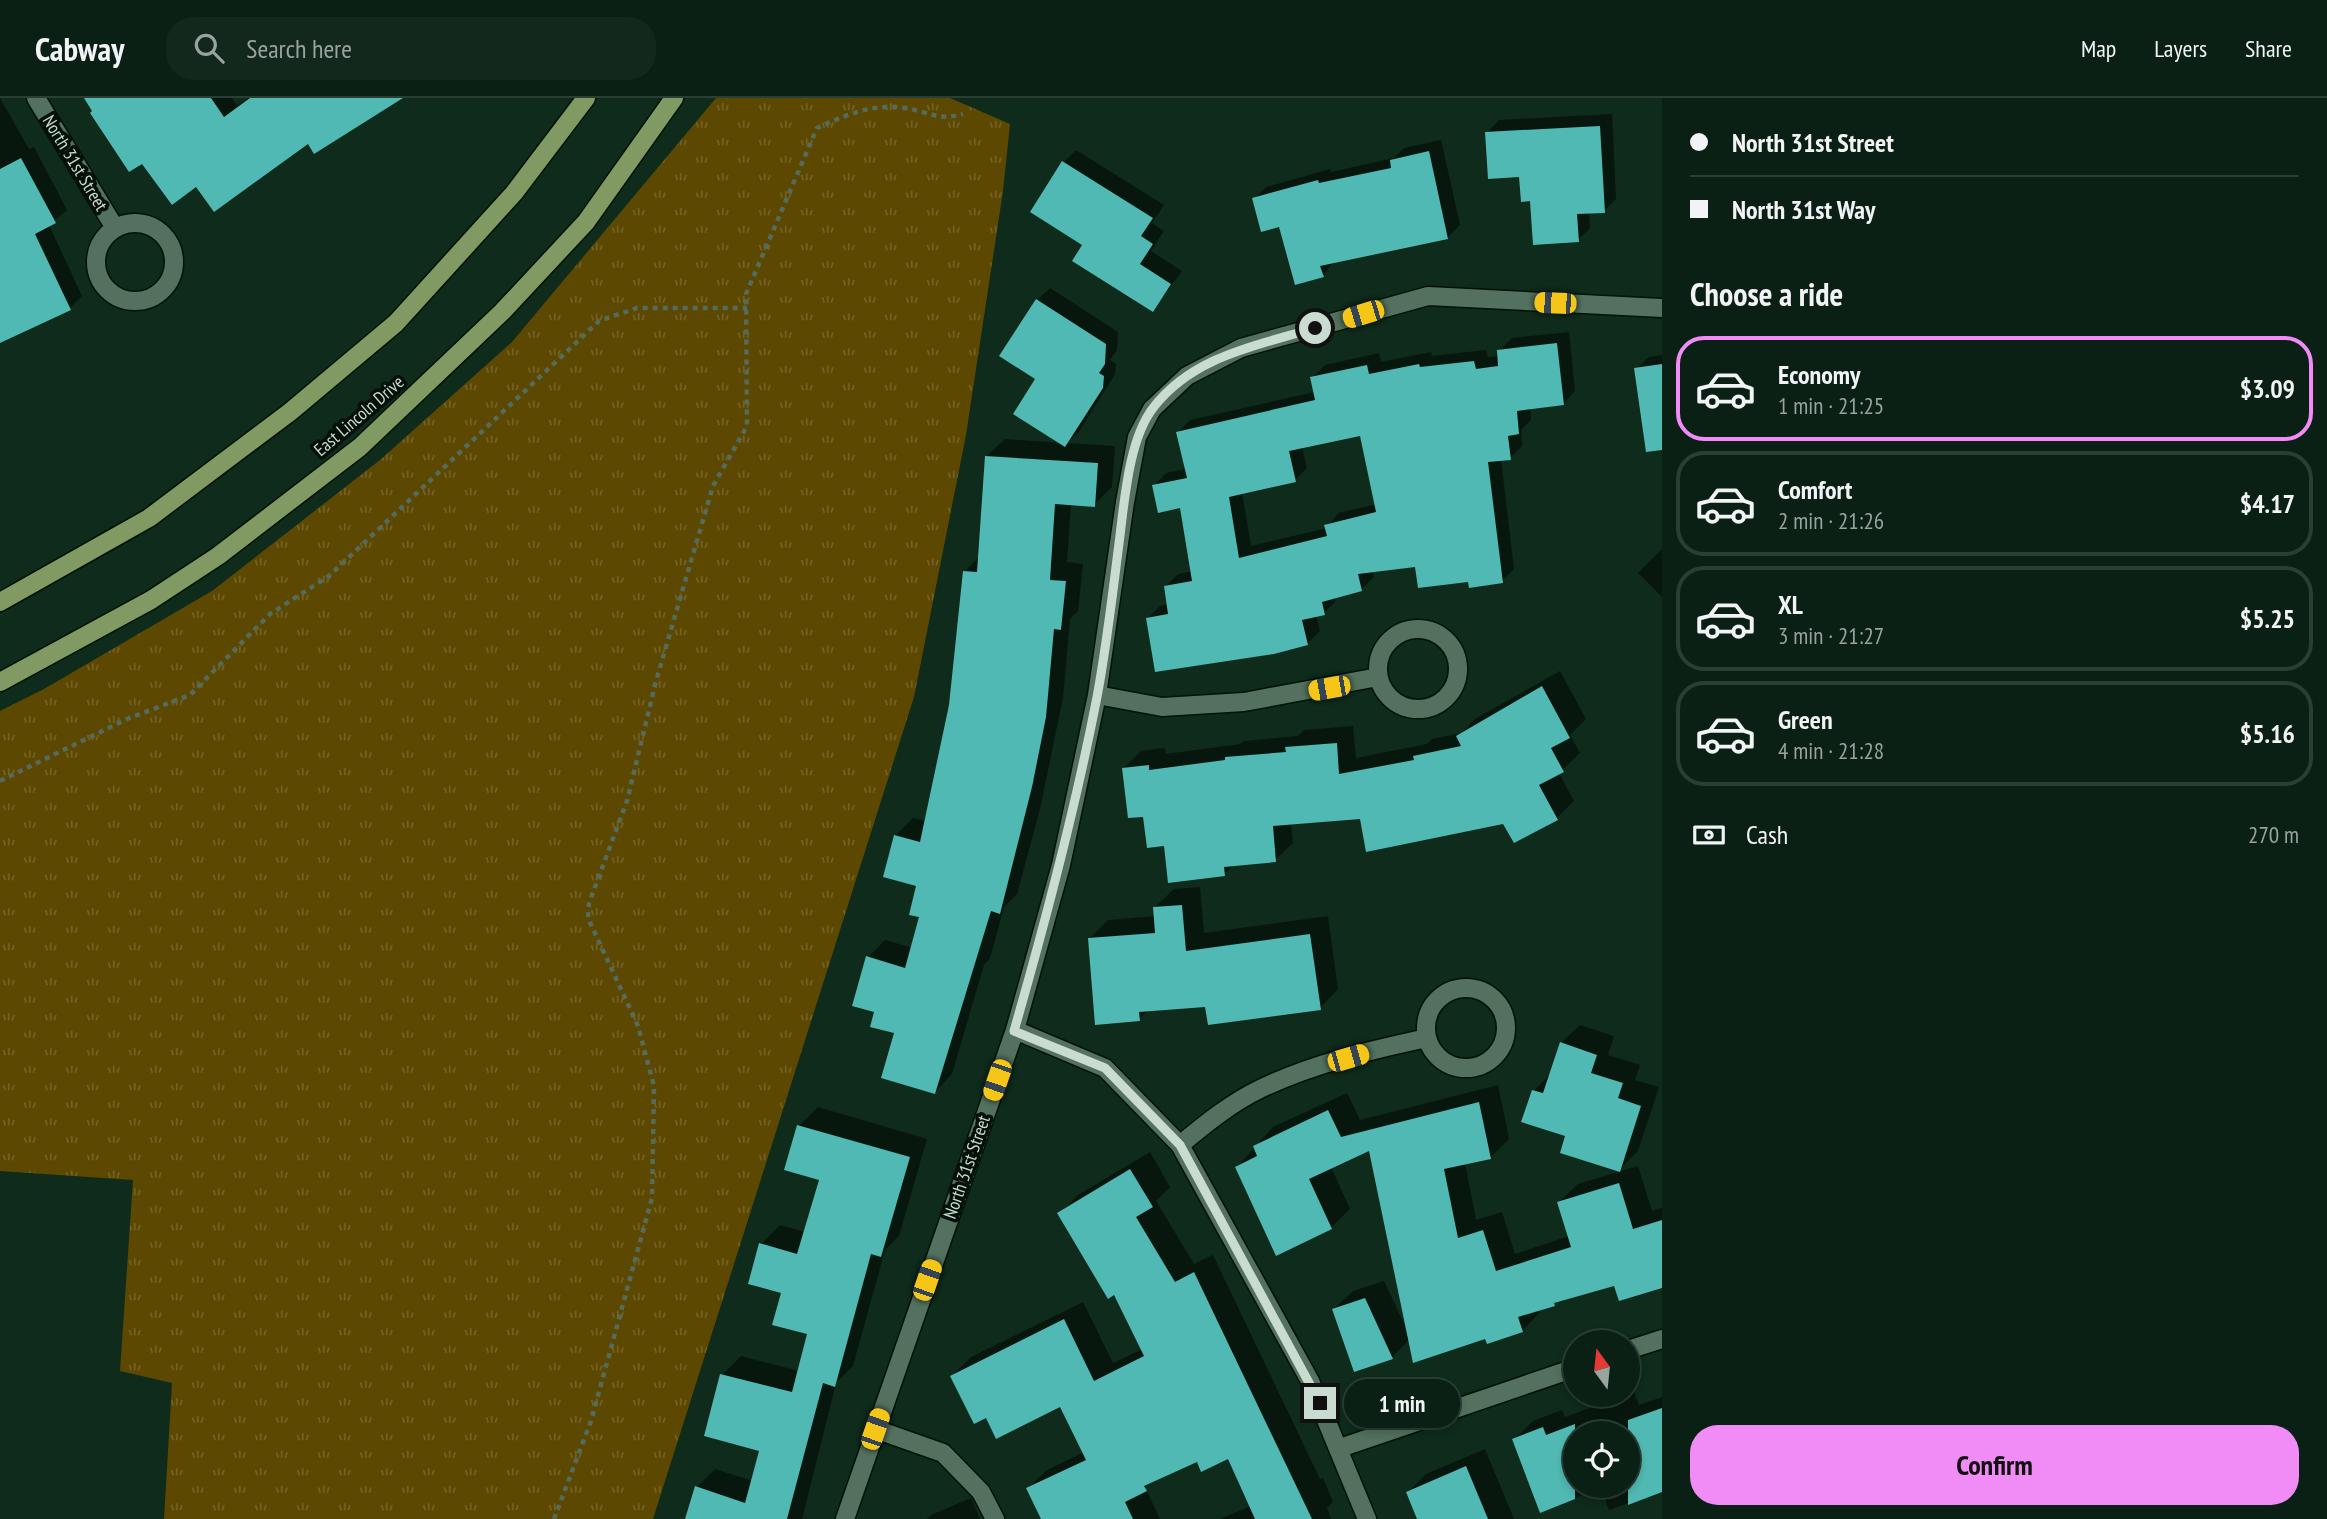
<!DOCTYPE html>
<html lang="en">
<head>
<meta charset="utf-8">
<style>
	body { margin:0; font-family:"PT Sans Narrow",sans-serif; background:#13281d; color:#f1f3f6; height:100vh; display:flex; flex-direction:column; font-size:26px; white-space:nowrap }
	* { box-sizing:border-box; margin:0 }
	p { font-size:23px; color:#99a3a0 }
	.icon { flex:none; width:38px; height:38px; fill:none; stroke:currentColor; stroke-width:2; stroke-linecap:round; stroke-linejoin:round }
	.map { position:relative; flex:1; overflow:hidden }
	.details { display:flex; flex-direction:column; background:#0a2014; width:665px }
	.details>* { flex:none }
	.guide { display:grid; align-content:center; height:154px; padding:0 28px; background:#0a2014 }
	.needle { width:46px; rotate:345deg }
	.fabs { position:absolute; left:1563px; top:1232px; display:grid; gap:14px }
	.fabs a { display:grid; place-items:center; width:77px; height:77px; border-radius:50%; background:#0a2014; box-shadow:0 4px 10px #0003,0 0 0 2px #2a3e34; font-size:35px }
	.end { position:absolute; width:32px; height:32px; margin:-16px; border:9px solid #cadbd0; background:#111; box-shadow:0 0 0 4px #111 }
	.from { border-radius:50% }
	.bubble { position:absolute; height:49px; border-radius:24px; background:#0a2014; box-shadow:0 4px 10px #0003,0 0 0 2px #2a3e34; font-size:23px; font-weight:800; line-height:49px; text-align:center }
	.car { position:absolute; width:21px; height:42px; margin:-21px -10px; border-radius:9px; box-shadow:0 0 5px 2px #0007; background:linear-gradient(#f5c518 24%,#345 0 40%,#f5c518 0 76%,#345 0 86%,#f5c518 0) }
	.guide b { display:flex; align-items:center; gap:24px; height:66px; font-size:26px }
	.guide b+b { border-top:2px solid #2a3e34 }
	.guide i { width:18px; height:18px; background:#f1f3f6 }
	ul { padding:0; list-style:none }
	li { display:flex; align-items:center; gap:21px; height:105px; margin:0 14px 10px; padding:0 14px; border:4px solid #2a3e34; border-radius:28px }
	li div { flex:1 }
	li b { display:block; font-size:26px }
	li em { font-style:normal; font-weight:800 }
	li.active { border-color:#f18bf5 }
	li>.icon { width:63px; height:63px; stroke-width:1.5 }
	h2 { padding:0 28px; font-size:32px; line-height:84px }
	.pay { display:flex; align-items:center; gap:18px; height:77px; padding:0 28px; font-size:26px }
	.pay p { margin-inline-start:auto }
	.action { display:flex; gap:14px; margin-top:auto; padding:14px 28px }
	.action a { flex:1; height:80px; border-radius:28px; background:#f18bf5; color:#111; font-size:28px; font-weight:800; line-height:80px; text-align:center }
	header { display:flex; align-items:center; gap:42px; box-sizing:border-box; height:98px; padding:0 35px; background:#0a2014; border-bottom:2px solid #2a3e34 }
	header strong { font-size:33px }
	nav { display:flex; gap:38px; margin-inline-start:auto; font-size:24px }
	.search { width:490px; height:63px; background:#13281d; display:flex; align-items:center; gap:18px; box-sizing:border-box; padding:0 24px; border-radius:28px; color:#99a3a0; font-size:26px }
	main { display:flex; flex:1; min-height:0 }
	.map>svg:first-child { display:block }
	.grass { fill:url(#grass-tufts) }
	.shadow { fill:#0007; fill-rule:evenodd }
	.building { fill:#51b9b3; fill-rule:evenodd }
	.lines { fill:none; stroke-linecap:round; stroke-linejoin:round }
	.minor-casing { stroke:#001305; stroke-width:21 }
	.major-casing { stroke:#001305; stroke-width:21 }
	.path { stroke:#546c5e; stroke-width:4.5; stroke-dasharray:5 5; stroke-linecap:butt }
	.minor { stroke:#53715e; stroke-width:18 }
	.major { stroke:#819a63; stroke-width:18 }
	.route { stroke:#cadbd0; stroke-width:9 }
	.labels { text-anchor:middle; stroke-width:7; stroke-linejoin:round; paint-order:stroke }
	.street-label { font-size:18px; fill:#cadbd0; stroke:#051009 }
</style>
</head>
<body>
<header>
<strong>Cabway</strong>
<div class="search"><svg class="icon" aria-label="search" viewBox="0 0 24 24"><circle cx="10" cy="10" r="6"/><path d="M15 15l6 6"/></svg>Search here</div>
<nav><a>Map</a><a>Layers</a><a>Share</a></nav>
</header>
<main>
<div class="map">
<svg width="1662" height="1421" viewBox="0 0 1662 1421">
	<defs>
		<pattern id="grass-tufts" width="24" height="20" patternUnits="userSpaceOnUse" patternTransform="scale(1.75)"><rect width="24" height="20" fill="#5d4801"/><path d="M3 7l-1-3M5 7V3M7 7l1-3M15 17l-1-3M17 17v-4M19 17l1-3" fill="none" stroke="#736225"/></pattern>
	</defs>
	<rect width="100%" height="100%" fill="#0e2b1b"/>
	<path class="grass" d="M 716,0 L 950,0 L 1010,26 L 1003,93 L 966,337 L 914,599 L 653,1421 L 164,1421 L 172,1285 L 120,1273 L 133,1082 L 0,1073 L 0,613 L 44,591 L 212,493 L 380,362 L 512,244 Z"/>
	<path class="shadow" d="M 0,0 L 29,51 L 34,49 L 67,112 L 49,127 L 82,198 L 70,210 L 0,243 Z
		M 84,0 L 232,0 L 237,8 L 248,0 L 399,0 L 196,86 L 143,63 Z
		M 1612,16 L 1616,101 L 1604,113 L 1589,114 L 1590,130 L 1578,142 L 1532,101 L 1521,77 L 1487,35 L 1499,22 Z
		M 1441,42 L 1460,127 L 1447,140 L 1334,163 L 1323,178 L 1254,101 L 1266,89 L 1330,71 L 1331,74 L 1394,60 L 1404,50 Z
		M 1076,52 L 1164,107 L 1152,125 L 1164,133 L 1151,153 L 1182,173 L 1152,212 L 1085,146 L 1032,113 L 1064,64 Z
		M 1050,190 L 1118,234 L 1117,252 L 1110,262 L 1116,266 L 1115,276 L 1078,335 L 1067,345 L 1115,348 L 1112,389 L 1094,407 L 1071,405 L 1067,464 L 1083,466 L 1078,513 L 1070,521 L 1063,600 L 1040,711 L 1017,796 L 1004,809 L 990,860 L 984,867 L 952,976 L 935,994 L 896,934 L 876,913 L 868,859 L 885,842 L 913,850 L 921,818 L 919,787 L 895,738 L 913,720 L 926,723 L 950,608 L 964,474 L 980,458 L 987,358 L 1005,341 L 1062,345 L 1038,280 L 1037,202 Z
		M 1569,234 L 1575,293 L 1563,306 L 1530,309 L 1531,322 L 1521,332 L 1522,348 L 1510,360 L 1501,361 L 1514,471 L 1502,483 L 1470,482 L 1417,467 L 1372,473 L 1374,479 L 1361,492 L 1335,498 L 1336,503 L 1324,515 L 1316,517 L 1320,533 L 1307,546 L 1148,520 L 1160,508 L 1169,506 L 1166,488 L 1178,476 L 1193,473 L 1181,408 L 1154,388 L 1166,375 L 1186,371 L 1178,335 L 1190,322 L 1315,294 L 1312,280 L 1325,267 L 1379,255 L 1381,264 L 1431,254 L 1432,258 L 1486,252 L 1488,259 L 1499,258 L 1499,253 L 1512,240 ZM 1362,336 L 1377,406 L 1338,415 L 1327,430 L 1251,448 L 1242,394 L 1295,382 L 1307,370 L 1302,348 Z
		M 1662,257 L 1662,346 L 1661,346 L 1636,271 L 1649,259 Z
		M 1662,451 L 1662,499 L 1638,475 Z
		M 1560,573 L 1586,621 L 1570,637 L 1580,655 L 1559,675 L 1574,703 L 1557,720 L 1504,724 L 1361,719 L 1291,725 L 1293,745 L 1275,762 L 1235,766 L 1224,776 L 1165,746 L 1144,717 L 1123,671 L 1141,653 L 1165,650 L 1166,656 L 1240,646 L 1244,643 L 1298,638 L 1304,632 L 1353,628 L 1356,660 L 1427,646 L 1432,641 L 1461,635 L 1475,621 Z
		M 1200,789 L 1204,835 L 1328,818 L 1338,891 L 1320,910 L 1206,907 L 1150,911 L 1139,921 L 1089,841 L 1108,822 L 1155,818 L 1155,809 L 1174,791 Z
		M 1580,927 L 1614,938 L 1608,957 L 1640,967 L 1635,982 L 1659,989 L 1638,1053 L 1619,1072 L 1567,1037 L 1534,993 L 1551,975 L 1561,945 Z
		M 1498,987 L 1509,1041 L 1490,1060 L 1465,1065 L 1476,1122 L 1502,1114 L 1515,1156 L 1569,1138 L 1559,1104 L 1578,1086 L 1638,1068 L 1652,1113 L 1662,1110 L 1662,1188 L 1620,1201 L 1615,1185 L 1558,1202 L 1540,1211 L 1540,1214 L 1522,1233 L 1486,1239 L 1410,1241 L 1392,1259 L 1334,1211 L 1353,1193 L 1384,1183 L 1407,1232 L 1371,1050 L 1331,1069 L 1350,1111 L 1331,1130 L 1277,1155 L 1237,1069 L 1273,1029 L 1347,995 L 1360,1022 Z
		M 818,1009 L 927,1041 L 899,1138 L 885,1152 L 853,1268 L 836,1285 L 802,1421 L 687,1421 L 697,1389 L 715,1371 L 753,1383 L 761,1351 L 722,1277 L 741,1258 L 799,1273 L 809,1235 L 783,1194 L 761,1146 L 780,1127 L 805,1134 L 821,1081 L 799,1028 Z
		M 1150,1054 L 1170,1089 L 1156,1103 L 1194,1166 L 1213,1157 L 1320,1381 L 1323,1380 L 1333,1404 L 1327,1410 L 1331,1421 L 1220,1421 L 1251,1408 L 1228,1359 L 1197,1362 L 1159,1375 L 1145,1389 L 1160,1421 L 1043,1421 L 1028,1390 L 1047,1372 L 1084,1354 L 1060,1307 L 986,1318 L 952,1278 L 971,1259 L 1083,1204 L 1113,1265 L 1143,1251 L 1115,1195 L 1059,1116 L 1078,1097 Z
		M 1634,1294 L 1639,1307 L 1662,1299 L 1662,1392 L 1609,1412 L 1601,1390 L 1541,1412 L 1514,1342 L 1533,1323 L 1562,1312 L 1565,1319 ZM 1575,1335 L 1628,1335 L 1628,1388 L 1575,1388 Z
		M 1485,1351 L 1514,1421 L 1419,1421 L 1408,1394 L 1426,1376 Z
		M 971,1400 L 980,1421 L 927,1421 L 931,1417 Z"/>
	<path class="building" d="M 84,0 L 211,0 L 224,19 L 250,0 L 403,0 L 314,56 L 308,46 L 214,114 L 196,89 L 172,107 L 142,66 L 129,74 L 90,15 L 92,13 Z
		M 1600,28 L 1605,115 L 1577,116 L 1579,144 L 1533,147 L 1530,103 L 1521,104 L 1519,79 L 1488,81 L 1485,34 Z
		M 1429,53 L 1448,141 L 1320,168 L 1324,179 L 1295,187 L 1279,129 L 1261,134 L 1252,100 L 1318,82 L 1319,85 L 1391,70 L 1390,62 Z
		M 21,60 L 56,125 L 35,136 L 71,212 L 0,245 L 0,71 Z
		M 1062,63 L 1153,120 L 1141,138 L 1153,146 L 1140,166 L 1171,186 L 1153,214 L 1072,163 L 1082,147 L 1030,114 Z
		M 1036,201 L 1106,246 L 1105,266 L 1099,275 L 1104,278 L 1103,290 L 1065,349 L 1013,316 L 1035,281 L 999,258 Z
		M 1557,245 L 1564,307 L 1517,313 L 1519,336 L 1508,338 L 1511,362 L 1488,364 L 1503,485 L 1469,490 L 1468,484 L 1418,490 L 1415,469 L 1358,476 L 1362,493 L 1322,504 L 1325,517 L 1302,522 L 1308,547 L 1274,556 L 1155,574 L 1146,520 L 1168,516 L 1164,488 L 1192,483 L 1180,410 L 1158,415 L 1152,387 L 1187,380 L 1176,334 L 1315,302 L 1310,279 L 1367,267 L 1369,276 L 1419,266 L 1420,269 L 1474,263 L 1476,271 L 1498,268 L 1497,252 ZM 1360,338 L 1376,414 L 1324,427 L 1327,438 L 1239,460 L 1229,399 L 1296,384 L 1289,353 Z
		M 1662,266 L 1662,352 L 1646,354 L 1634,270 Z
		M 985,358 L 1098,365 L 1095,409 L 1055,406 L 1050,482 L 1066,483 L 1061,532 L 1054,531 L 1046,619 L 1032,689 L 1000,816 L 991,813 L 935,996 L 881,980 L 894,935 L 870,929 L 874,914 L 852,908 L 866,858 L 905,870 L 919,819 L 909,817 L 916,788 L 883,779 L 894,737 L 920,744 L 949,607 L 963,473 L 977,474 Z
		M 1542,588 L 1570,640 L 1551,650 L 1564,674 L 1539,687 L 1558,722 L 1514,745 L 1503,726 L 1366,754 L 1360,721 L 1273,728 L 1276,764 L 1224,769 L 1225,778 L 1168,785 L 1164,748 L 1147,750 L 1143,719 L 1128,720 L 1122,670 L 1149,667 L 1149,672 L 1225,662 L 1225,659 L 1286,654 L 1285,649 L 1337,645 L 1339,676 L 1414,662 L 1413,658 L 1461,648 L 1456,638 Z
		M 1182,807 L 1186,853 L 1310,836 L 1321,912 L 1208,927 L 1205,909 L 1139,914 L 1140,923 L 1095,927 L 1088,840 L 1155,835 L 1153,809 Z
		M 1560,944 L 1597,957 L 1591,975 L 1623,985 L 1618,1000 L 1641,1008 L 1620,1074 L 1560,1055 L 1565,1038 L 1521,1024 L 1532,992 L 1543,995 Z
		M 1479,1004 L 1491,1061 L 1444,1071 L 1458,1140 L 1483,1132 L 1496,1173 L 1571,1149 L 1557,1104 L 1619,1085 L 1633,1131 L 1662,1122 L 1662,1190 L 1619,1203 L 1614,1188 L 1554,1205 L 1555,1208 L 1518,1219 L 1523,1234 L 1487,1246 L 1485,1241 L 1413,1265 L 1369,1053 L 1309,1081 L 1332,1131 L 1276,1158 L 1235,1069 L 1257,1058 L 1253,1048 L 1328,1012 L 1341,1039 Z
		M 797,1027 L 910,1059 L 881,1159 L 871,1156 L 835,1289 L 823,1285 L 787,1421 L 685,1421 L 695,1388 L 745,1405 L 759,1353 L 704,1338 L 720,1276 L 792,1294 L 807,1236 L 772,1227 L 781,1195 L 748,1186 L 759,1145 L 797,1156 L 819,1082 L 784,1072 Z
		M 1130,1071 L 1153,1109 L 1136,1119 L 1175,1184 L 1194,1174 L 1312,1421 L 1255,1421 L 1228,1361 L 1201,1374 L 1197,1364 L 1144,1388 L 1147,1393 L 1125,1404 L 1133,1421 L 1041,1421 L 1026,1390 L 1086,1362 L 1060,1309 L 996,1341 L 986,1320 L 974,1326 L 950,1278 L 1064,1221 L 1094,1283 L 1144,1258 L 1114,1197 L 1108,1201 L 1057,1115 Z
		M 1365,1200 L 1393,1261 L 1354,1274 L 1332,1211 Z
		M 1662,1310 L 1662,1394 L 1628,1407 L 1628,1322 Z
		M 1575,1326 L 1575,1401 L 1540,1415 L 1512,1341 L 1543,1329 L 1546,1337 Z
		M 1466,1368 L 1488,1421 L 1417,1421 L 1406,1394 Z"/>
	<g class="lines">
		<g class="minor-casing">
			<path id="minor" d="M 36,0 L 115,130
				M96 164a39 39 0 1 1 78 0a39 39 0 1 1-78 0Z
				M1378 571a40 40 0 1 1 80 0a40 40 0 1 1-80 0Z
				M 1097,597 L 1162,609 L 1244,604 L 1378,579
				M1426 930a40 40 0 1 1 80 0a40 40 0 1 1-80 0Z
				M 1015,932 L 1105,970 L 1180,1047 L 1310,1283 L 1367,1421
				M 1180,1047 C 1205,1026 1231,1005 1260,991 C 1312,966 1371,952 1427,940
				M 1628,1252 L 1662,1241
				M 875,1331 L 943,1355 L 981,1394 L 995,1421
				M 1340,1350 L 1575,1270
				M 845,1421 L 1015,932 L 1061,767 L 1097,597 L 1125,404 L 1137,339 L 1152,311 L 1187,278 L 1241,250 L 1428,198 L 1662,210"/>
		</g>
		<g class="major-casing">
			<path id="major" d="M 0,504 L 149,420 L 290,314 L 396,225 L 514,95 L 586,0
				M 0,584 L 151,502 L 218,458 L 360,349 L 502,214 L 586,124 L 674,0"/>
		</g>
		<path class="path" d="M 0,683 L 127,621 L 190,597 L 270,516 L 329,478 L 599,223 L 637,210 L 747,210
			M 554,1421 L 591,1323 L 652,1100 L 654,988 L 638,928 L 588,820 L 589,805 L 627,703 L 656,583 L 713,388 L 747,328 L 746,196 L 817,30 C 845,17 874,5 905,10 C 929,14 939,23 963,16"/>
		<use href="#minor" class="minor"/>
		<use href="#major" class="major"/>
	</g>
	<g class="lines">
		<path class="route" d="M 1315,230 C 1256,248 1193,258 1153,310 C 1127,344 1124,411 1118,453 C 1112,502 1106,551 1097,599 C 1075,712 1046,822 1014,933 L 1105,970 L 1180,1047 L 1320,1305"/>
	</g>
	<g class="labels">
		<g class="street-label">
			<text transform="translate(75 65) rotate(59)" y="6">North 31st Street</text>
			<text transform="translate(359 318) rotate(-41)" y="6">East Lincoln Drive</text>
			<text transform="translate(967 1069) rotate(-71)" y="6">North 31st Street</text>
		</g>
	</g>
</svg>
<div class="fabs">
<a><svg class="needle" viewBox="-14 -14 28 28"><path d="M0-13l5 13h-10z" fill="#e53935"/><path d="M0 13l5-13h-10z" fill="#99a3a0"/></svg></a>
<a><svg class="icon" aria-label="locate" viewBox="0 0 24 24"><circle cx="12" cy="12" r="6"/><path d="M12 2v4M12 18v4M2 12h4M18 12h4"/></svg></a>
</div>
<i class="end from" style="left:1315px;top:230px"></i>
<i class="end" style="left:1320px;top:1305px"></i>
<div class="bubble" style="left:1344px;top:1281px;width:116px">1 min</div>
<i class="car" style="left:1555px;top:205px;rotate:272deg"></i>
<i class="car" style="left:1363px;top:216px;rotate:253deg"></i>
<i class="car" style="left:1329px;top:590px;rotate:260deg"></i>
<i class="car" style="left:1348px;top:960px;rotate:74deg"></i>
<i class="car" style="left:997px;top:982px;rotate:199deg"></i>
<i class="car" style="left:927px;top:1182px;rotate:19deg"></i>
<i class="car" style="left:875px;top:1331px;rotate:19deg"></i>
</div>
<section class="details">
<div class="guide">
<b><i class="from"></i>North 31st Street</b>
<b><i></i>North 31st Way</b>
</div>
<h2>Choose a ride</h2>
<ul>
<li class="active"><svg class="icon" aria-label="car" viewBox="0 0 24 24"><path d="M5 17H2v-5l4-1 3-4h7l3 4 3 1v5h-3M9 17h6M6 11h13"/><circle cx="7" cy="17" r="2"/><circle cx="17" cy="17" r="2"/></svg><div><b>Economy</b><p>1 min · 21:25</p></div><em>$3.09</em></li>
<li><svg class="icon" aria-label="car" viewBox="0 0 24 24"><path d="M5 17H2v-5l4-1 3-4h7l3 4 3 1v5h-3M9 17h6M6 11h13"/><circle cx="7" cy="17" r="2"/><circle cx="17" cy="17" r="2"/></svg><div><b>Comfort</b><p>2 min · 21:26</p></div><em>$4.17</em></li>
<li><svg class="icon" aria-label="car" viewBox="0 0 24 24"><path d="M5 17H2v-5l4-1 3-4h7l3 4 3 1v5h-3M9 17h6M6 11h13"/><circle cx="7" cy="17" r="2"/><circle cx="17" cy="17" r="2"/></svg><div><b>XL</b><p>3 min · 21:27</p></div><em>$5.25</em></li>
<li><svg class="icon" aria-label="car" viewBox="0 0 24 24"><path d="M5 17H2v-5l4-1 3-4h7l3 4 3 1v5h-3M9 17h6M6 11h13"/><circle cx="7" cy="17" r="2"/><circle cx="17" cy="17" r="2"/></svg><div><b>Green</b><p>4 min · 21:28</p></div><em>$5.16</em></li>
</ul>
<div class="pay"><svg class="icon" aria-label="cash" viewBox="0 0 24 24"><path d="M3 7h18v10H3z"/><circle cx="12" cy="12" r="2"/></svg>Cash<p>270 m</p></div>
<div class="action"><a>Confirm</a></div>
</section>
</main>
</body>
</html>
